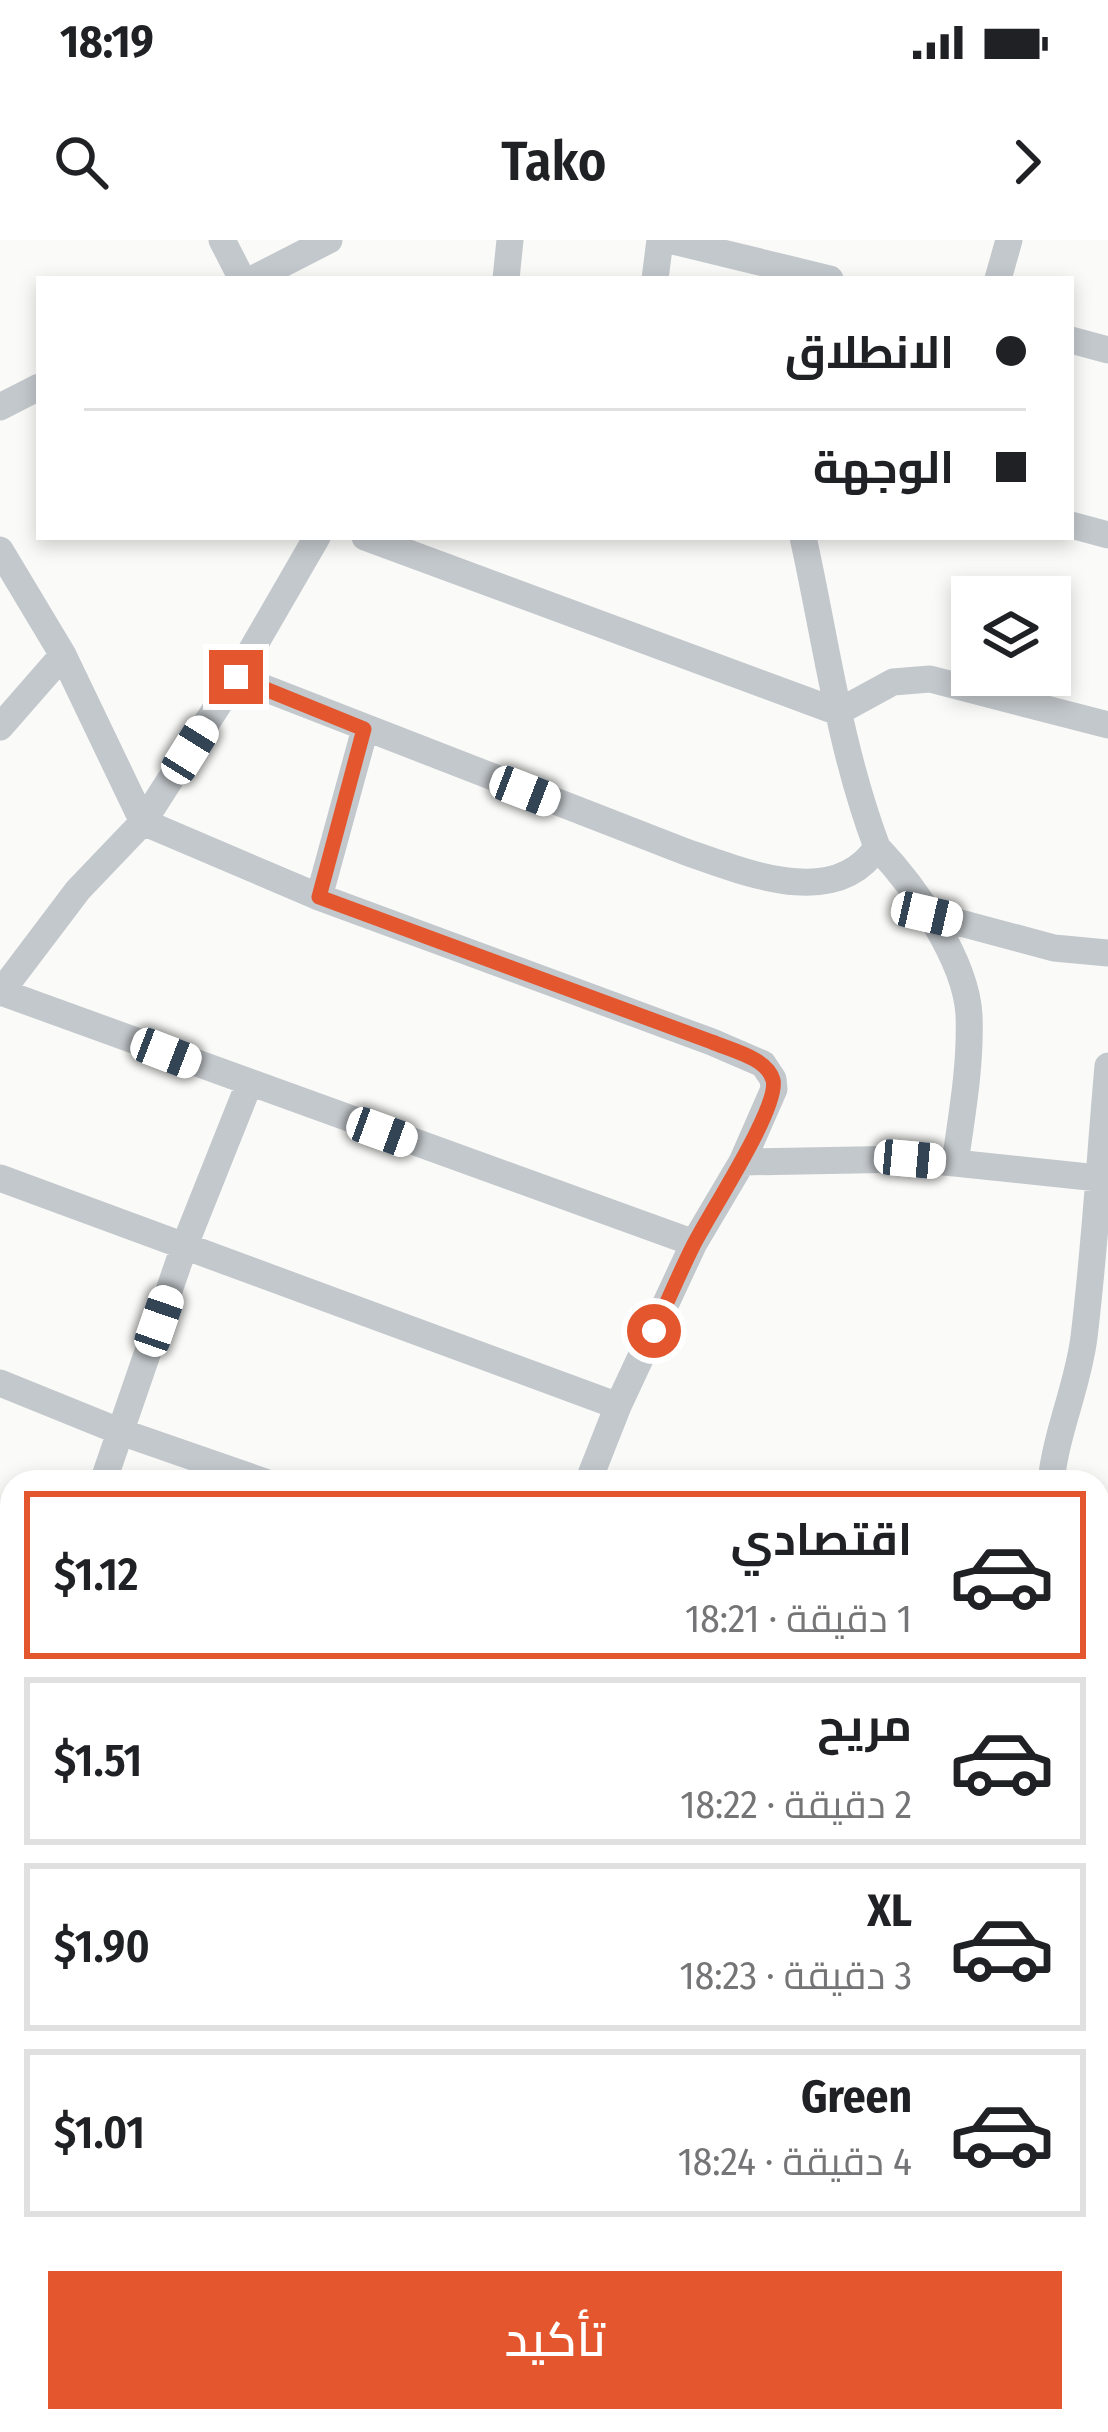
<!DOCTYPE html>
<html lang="ar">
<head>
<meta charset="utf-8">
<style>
	body { margin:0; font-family:"Fira Sans Condensed",Cairo,sans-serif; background:#f6f6f6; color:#202124; direction:rtl; height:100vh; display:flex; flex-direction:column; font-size:45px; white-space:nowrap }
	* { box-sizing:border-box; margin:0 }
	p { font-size:39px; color:#757577 }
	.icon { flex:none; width:66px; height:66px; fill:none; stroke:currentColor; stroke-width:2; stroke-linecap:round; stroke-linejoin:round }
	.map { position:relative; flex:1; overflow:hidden; direction:ltr }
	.sheet { position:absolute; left:0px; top:1230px; width:1110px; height:963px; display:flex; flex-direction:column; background:#fff; border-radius:36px 36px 0 0; box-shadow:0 6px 18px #0003; direction:rtl }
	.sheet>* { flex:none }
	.guide { position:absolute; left:36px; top:36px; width:1038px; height:264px; border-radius:0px; box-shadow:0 6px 18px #0003; direction:rtl; display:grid; align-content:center; height:264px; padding:0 48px; background:#fff }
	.controls { position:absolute; left:951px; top:336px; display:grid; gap:24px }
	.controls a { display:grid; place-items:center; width:120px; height:120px; border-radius:0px; background:#fff; box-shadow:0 6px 18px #0003; font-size:60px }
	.end { position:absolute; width:54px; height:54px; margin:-27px; border:15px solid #e4572e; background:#fff; box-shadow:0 0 0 6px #fff }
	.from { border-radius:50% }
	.car { position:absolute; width:36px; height:72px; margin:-36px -18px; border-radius:15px; box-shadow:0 0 9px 3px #0007; background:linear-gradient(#fff 24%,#345 0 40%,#fff 0 76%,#345 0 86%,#fff 0) }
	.guide b { display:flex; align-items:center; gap:42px; height:114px; font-size:45px }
	.guide b+b { border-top:3px solid #e0e0e0 }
	.guide i { width:30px; height:30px; background:#202124 }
	ul { padding:21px 0 0; list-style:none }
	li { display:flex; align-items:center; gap:36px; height:168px; margin:0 24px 18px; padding:0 24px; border:6px solid #e0e0e0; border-radius:0px }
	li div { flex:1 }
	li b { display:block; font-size:45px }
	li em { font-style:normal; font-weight:600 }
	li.active { border-color:#e4572e }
	li>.icon { width:108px; height:108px; stroke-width:1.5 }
	.action { display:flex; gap:24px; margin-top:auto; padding:24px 48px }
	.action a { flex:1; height:138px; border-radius:0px; background:#e4572e; color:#fff; font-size:48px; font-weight:600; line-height:138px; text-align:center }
	.status { display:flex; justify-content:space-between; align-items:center; height:84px; padding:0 60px; background:#fff; direction:ltr }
	.status svg { height:33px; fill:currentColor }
	header { display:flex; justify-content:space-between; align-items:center; height:156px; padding:0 48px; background:#fff; font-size:54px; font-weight:600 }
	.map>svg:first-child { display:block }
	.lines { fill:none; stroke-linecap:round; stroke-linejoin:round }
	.minor { stroke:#c3c8cc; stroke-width:27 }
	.route { stroke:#e4572e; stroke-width:15 }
</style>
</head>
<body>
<div class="status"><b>18:19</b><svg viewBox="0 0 49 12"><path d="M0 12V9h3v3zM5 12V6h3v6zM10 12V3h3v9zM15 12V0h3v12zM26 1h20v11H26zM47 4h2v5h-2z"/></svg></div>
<header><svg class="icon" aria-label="forward" viewBox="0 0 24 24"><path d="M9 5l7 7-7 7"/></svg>Tako<svg class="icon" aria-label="search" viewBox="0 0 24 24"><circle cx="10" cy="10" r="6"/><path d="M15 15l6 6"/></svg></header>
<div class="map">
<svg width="1108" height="2192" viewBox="0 0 1108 2192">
	<rect width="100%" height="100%" fill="#fafaf8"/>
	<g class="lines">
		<path class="minor" d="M 222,0 L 242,39
			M 669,0 L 830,39
			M 253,39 L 329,0
			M 506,39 L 510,0
			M 655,39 L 660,0
			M 998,39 L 1009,0
			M 1071,100 L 1108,110
			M 0,167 L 39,147
			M 1071,285 L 1108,295
			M 365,297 L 838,472 L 893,442 L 930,439 L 1108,485
			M 0,310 L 63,415 L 143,582 L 319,657 L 712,802 L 763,824 L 773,839 L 774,849 L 742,922 L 694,1003 L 618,1166 L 588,1242
			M 236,437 L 686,612 C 744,632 836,671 877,607 C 839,506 826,401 803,297
			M 0,487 L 63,415
			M 319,657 L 365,489
			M 927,674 L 1054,708 L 1108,713
			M 1,752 L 694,1003
			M 0,753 L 78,650 L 143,582 L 236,437 L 317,297
			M 742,922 L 910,919 L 955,923 C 962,874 971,824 969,775 C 966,719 914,646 877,607
			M 955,923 L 1098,938
			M 0,938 L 618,1166
			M 0,1143 L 121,1192 L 265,1242
			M 103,1242 L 184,1007 L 249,844
			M 1051,1242 C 1056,1192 1078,1146 1084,1097 C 1095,1007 1100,916 1108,826
			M 1098,1295 L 1108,1296
			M 0,1341 L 12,1346
			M 0,1527 L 12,1494
			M 0,1741 L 12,1746
			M 0,1966 L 12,1931
			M 0,2130 L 12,2135
			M 125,2181 L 153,2192
			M 301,2192 L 303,2181
			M 665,2192 L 692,2181"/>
	</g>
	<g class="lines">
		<path class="route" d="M 236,437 L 364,489 L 319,657 L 712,802 C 731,810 767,818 773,840 C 780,867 707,977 693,1006 C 679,1034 667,1063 654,1091"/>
	</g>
</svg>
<div class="controls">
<a><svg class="icon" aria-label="layers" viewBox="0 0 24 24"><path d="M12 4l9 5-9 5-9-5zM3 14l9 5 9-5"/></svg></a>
</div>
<i class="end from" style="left:654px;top:1091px"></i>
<i class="end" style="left:236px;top:437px"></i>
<i class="car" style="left:190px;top:510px;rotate:32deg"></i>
<i class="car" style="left:525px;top:551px;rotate:111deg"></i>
<i class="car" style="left:927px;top:674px;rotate:103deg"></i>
<i class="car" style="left:166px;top:813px;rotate:111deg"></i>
<i class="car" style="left:382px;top:892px;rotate:110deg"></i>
<i class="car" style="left:910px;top:919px;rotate:95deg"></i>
<i class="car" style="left:159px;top:1081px;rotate:19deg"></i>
<div class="guide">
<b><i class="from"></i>الانطلاق</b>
<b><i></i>الوجهة</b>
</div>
<section class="sheet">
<ul>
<li class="active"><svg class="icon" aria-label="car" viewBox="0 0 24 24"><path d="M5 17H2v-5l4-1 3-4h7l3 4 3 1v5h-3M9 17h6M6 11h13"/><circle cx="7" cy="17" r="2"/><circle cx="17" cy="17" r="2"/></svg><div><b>اقتصادي</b><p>1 دقيقة · 18:21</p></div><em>$1.12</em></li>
<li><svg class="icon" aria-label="car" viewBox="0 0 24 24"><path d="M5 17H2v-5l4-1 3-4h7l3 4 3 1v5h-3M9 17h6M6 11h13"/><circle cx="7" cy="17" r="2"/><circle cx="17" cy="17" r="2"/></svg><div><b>مريح</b><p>2 دقيقة · 18:22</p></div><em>$1.51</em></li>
<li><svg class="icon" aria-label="car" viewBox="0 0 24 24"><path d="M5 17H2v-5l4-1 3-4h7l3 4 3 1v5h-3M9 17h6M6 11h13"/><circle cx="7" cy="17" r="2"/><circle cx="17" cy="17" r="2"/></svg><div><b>XL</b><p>3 دقيقة · 18:23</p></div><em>$1.90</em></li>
<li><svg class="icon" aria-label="car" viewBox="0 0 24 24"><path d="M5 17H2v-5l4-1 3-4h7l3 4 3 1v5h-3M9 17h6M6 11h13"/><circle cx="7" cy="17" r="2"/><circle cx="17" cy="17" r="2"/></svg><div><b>Green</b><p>4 دقيقة · 18:24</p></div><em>$1.01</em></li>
</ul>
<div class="action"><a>تأكيد</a></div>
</section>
</div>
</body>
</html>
